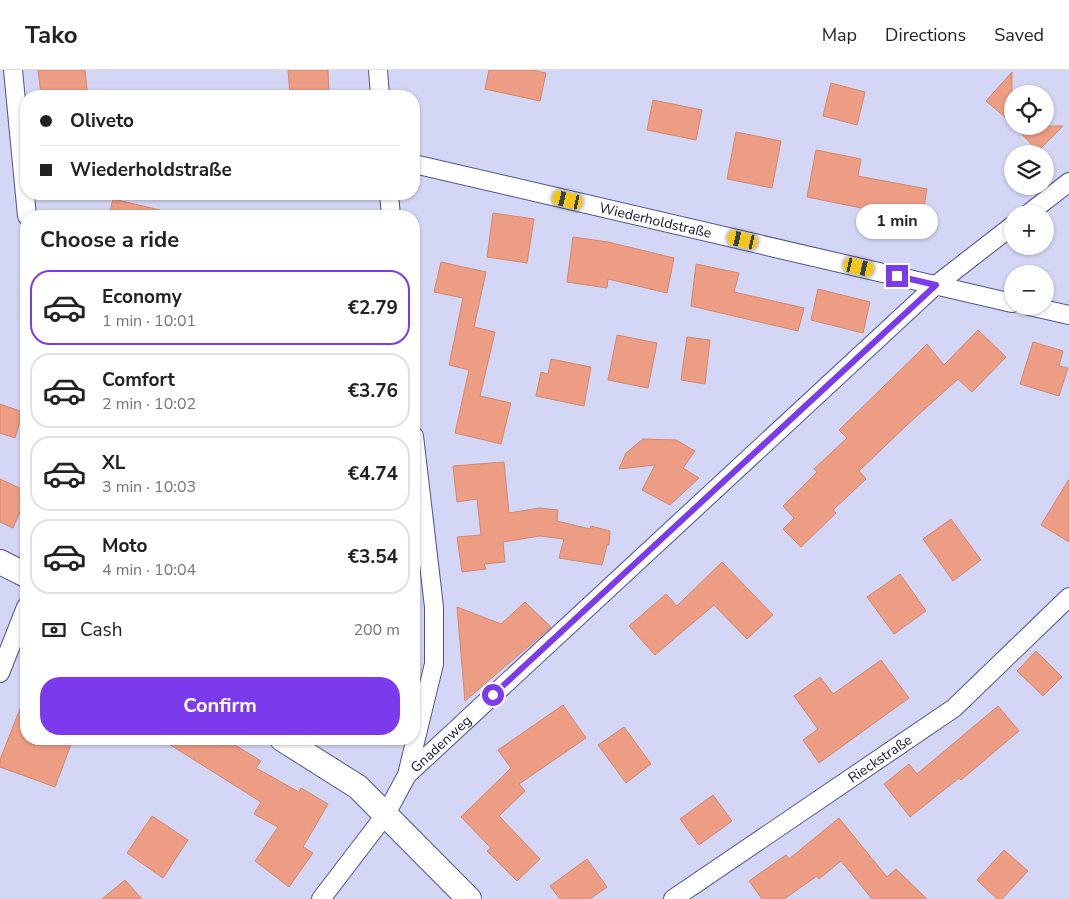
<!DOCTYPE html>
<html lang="en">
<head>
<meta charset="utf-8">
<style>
	body { margin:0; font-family:"Nunito Sans",sans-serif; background:#f6f6f6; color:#222; height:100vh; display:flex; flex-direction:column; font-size:19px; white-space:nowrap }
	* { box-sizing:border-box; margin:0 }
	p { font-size:16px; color:#767676 }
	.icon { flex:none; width:28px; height:28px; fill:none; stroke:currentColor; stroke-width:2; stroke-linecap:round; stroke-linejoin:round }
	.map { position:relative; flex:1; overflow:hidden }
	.sheet { position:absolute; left:20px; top:140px; width:400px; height:535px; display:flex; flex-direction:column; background:#fff; border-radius:20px; box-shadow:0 1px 4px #0004 }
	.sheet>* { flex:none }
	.hud { position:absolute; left:20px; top:20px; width:400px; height:110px; border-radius:20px; box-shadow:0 1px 4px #0004; display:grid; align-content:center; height:110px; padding:0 20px; background:#fff }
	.fabs { position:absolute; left:1004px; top:15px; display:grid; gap:10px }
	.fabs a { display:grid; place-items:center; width:50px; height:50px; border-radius:50%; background:#fff; box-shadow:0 1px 4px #0004; font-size:25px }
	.end { position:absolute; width:22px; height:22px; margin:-11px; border:6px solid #7c3aed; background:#fff; box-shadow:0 0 0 2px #fff }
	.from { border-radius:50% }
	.bubble { position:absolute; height:35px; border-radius:18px; background:#fff; box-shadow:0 1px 4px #0004; font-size:16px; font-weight:700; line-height:35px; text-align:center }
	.car { position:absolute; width:15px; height:30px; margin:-15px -8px; border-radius:6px; box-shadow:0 0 4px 1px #0007; background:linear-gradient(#f5c518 24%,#345 0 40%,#f5c518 0 76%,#345 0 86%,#f5c518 0) }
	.hud b { display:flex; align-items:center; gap:18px; height:48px; font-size:19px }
	.hud b+b { border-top:1px solid #e0e0e0 }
	.hud i { width:12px; height:12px; background:#222 }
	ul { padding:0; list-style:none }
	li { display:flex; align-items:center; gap:15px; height:75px; margin:0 10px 8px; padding:0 10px; border:2px solid #e0e0e0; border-radius:20px }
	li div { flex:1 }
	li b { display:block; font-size:19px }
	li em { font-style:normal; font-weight:700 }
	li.on { border-color:#7c3aed }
	li>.icon { width:45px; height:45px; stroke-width:1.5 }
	h2 { padding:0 20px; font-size:22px; line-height:60px }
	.pay { display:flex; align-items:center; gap:12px; height:55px; padding:0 20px; font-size:19px }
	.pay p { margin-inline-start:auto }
	.action { display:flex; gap:10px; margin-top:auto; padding:10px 20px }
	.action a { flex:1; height:58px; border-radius:20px; background:#7c3aed; color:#fff; font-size:20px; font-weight:700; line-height:58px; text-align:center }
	header { display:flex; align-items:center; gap:30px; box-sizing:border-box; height:70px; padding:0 25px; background:#fff; border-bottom:1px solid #e0e0e0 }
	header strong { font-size:24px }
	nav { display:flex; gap:28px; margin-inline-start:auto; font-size:18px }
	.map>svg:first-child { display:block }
	.building { fill:#ec9d83; stroke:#d4876d }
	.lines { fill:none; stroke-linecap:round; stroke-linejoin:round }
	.street-casing { stroke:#4e5291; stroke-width:20 }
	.secondary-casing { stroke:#4e5291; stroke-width:26 }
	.street { stroke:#fff; stroke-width:18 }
	.secondary { stroke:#fff; stroke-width:24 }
	.route { stroke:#7c3aed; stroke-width:6 }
	.labels { text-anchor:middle; stroke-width:4; stroke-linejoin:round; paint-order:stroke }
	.street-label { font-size:14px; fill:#13142e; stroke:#fafafa }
</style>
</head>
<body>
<header>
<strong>Tako</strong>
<nav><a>Map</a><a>Directions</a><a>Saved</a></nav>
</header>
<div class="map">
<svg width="1069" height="829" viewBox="0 0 1069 829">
	<rect width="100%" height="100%" fill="#d3d7f5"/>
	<path class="building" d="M 38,0 L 85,0 L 87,20 L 41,25 Z
		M 288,0 L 328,0 L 329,26 L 290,26 Z
		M 489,0 L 532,0 L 546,3 L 540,31 L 485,19 Z
		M 1012,2 L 1012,53 L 986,31 Z
		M 831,13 L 865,22 L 857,55 L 823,46 Z
		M 653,30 L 702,40 L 696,70 L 647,60 Z
		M 1014,56 L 1063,56 L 1038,81 Z
		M 736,62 L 781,71 L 772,118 L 727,109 Z
		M 816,80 L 861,89 L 858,106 L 927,119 L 921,154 L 871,145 L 871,140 L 807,127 Z
		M 113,129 L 160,140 L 159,146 L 109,146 Z
		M 493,143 L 534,149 L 527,193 L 487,187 Z
		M 573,167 L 608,172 L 674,188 L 667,223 L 608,209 L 607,218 L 567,212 Z
		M 441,192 L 486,202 L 474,257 L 495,262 L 480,326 L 511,333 L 501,374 L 455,363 L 469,300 L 449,295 L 463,228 L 434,222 Z
		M 696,194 L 739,203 L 734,222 L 804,238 L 798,261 L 691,236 Z
		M 818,219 L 870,232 L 863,263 L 811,250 Z
		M 978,260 L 1006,287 L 972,322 L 958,309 L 907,355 L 859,401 L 866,409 L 833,440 L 836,443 L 801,477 L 783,459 L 794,448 L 783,436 L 817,402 L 814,399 L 847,368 L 839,360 L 927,274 L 944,295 Z
		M 617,265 L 657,273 L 648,318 L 608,310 Z
		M 687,267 L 710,270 L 705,314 L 681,310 Z
		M 1033,272 L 1063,281 L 1059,296 L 1068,298 L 1059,326 L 1020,314 Z
		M 551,289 L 591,297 L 584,336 L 536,326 L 541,302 L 548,304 Z
		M 0,334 L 23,342 L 15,368 L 0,363 Z
		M 643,369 L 676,370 L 695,381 L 683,398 L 699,408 L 670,435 L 642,420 L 655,395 L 619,399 L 626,383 Z
		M 504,392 L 509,443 L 539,438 L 558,440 L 557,451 L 590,459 L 591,456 L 610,461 L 609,475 L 607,475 L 602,495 L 559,488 L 564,469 L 540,466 L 503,472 L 505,492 L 484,494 L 486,499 L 462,502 L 457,467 L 481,465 L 477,429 L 457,432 L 453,396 Z
		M 0,409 L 26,421 L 26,429 L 13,458 L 0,452 Z
		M 1069,409 L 1069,472 L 1041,455 Z
		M 951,449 L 981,490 L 953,511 L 923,469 Z
		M 722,492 L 773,545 L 747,569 L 714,535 L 655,585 L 629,556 L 666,524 L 677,536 Z
		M 900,504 L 926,541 L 894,564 L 867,527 Z
		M 525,532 L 551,557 L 465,631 L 457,537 L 501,554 Z
		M 1036,581 L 1062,607 L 1043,626 L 1017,601 Z
		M 881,590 L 909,628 L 819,693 L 803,670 L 818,659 L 794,626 L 820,607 L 833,624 Z
		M 25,626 L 26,669 L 73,669 L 55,717 L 0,697 L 0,690 Z
		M 563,635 L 586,668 L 519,714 L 525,721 L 499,746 L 540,789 L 517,811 L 487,781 L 491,778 L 461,747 L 511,698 L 498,680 Z
		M 998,636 L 1019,661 L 961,710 L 959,708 L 910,747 L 884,714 L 909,694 L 917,704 Z
		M 624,657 L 651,694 L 626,713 L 598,675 Z
		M 161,669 L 212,669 L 224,676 L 227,670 L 261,691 L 256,698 L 299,722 L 301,718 L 328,734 L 303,777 L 313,783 L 289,817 L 255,791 L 278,757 L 254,744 L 261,732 Z
		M 713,725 L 732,751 L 699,775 L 680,749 Z
		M 152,746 L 188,770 L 163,808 L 127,783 Z
		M 839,748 L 887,807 L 896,799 L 927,829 L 872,829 L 841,791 L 819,809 L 817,806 L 784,829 L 762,829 L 749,811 L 786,785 L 789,789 Z
		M 1004,780 L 1028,801 L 1002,829 L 997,829 L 977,810 Z
		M 587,789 L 607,817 L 590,829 L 560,829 L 550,816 Z
		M 125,810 L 142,829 L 102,829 Z"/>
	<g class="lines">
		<g class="street-casing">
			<g id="street">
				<path d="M 13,0 L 27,146"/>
				<path d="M 378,0 L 380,26"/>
				<path id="s1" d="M 414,94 L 1012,233"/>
				<path d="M 389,124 L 391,146"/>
				<path d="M 1028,144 L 1069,112"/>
				<path d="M 1029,236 L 1069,245"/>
				<path d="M 0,603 L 26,537"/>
				<path id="s2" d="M 407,705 L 936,215 L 1012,156"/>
				<path d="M 321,829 L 386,744 L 407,705 L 434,594 L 434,537 L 414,366"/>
				<path id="s3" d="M 673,829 L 954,638 L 1069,527"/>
			</g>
		</g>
		<g class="secondary-casing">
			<path id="secondary" d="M 0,492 L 26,505
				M 282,669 L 358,717 L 469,829"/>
		</g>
		<use href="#street" class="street"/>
		<use href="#secondary" class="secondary"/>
	</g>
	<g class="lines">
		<path class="route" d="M 493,625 L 936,215 L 897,206"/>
	</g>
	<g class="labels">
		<g class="street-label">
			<text dy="5" stroke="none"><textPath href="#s1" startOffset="248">Wiederholdstraße</textPath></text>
			<text dy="5" stroke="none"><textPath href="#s2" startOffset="46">Gnadenweg</textPath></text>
			<text dy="5" stroke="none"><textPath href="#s3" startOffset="250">Rieckstraße</textPath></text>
		</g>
	</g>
</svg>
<div class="fabs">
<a><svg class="icon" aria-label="locate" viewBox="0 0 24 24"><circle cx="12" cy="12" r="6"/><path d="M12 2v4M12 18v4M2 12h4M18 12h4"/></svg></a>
<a><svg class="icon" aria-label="layers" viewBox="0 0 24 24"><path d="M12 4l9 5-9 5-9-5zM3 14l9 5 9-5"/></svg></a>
<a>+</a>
<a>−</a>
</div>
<i class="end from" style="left:493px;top:625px"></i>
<i class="end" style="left:897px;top:206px"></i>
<div class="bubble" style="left:856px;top:134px;width:82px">1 min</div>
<i class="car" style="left:568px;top:130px;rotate:283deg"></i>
<i class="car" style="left:743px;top:170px;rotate:283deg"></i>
<i class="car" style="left:859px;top:197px;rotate:103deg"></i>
<div class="hud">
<b><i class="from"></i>Oliveto</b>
<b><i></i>Wiederholdstraße</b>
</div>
<section class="sheet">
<h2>Choose a ride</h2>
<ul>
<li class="on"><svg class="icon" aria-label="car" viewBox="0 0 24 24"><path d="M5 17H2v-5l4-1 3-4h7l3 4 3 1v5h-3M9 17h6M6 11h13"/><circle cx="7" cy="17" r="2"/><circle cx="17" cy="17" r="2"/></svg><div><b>Economy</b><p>1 min · 10:01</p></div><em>€2.79</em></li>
<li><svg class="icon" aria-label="car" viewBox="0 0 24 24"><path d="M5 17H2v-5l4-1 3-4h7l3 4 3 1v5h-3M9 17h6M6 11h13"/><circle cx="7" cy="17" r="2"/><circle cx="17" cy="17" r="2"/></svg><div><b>Comfort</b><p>2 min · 10:02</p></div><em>€3.76</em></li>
<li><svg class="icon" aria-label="car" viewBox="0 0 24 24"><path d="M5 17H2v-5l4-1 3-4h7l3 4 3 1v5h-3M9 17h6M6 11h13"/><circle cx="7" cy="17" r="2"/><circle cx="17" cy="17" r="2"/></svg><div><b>XL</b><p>3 min · 10:03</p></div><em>€4.74</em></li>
<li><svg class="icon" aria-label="car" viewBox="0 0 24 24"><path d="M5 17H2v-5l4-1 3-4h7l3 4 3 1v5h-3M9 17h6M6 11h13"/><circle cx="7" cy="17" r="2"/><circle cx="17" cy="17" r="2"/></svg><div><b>Moto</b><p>4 min · 10:04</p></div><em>€3.54</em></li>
</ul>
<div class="pay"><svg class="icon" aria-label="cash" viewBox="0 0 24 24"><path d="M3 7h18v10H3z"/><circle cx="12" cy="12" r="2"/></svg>Cash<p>200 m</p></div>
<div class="action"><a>Confirm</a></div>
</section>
</div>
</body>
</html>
